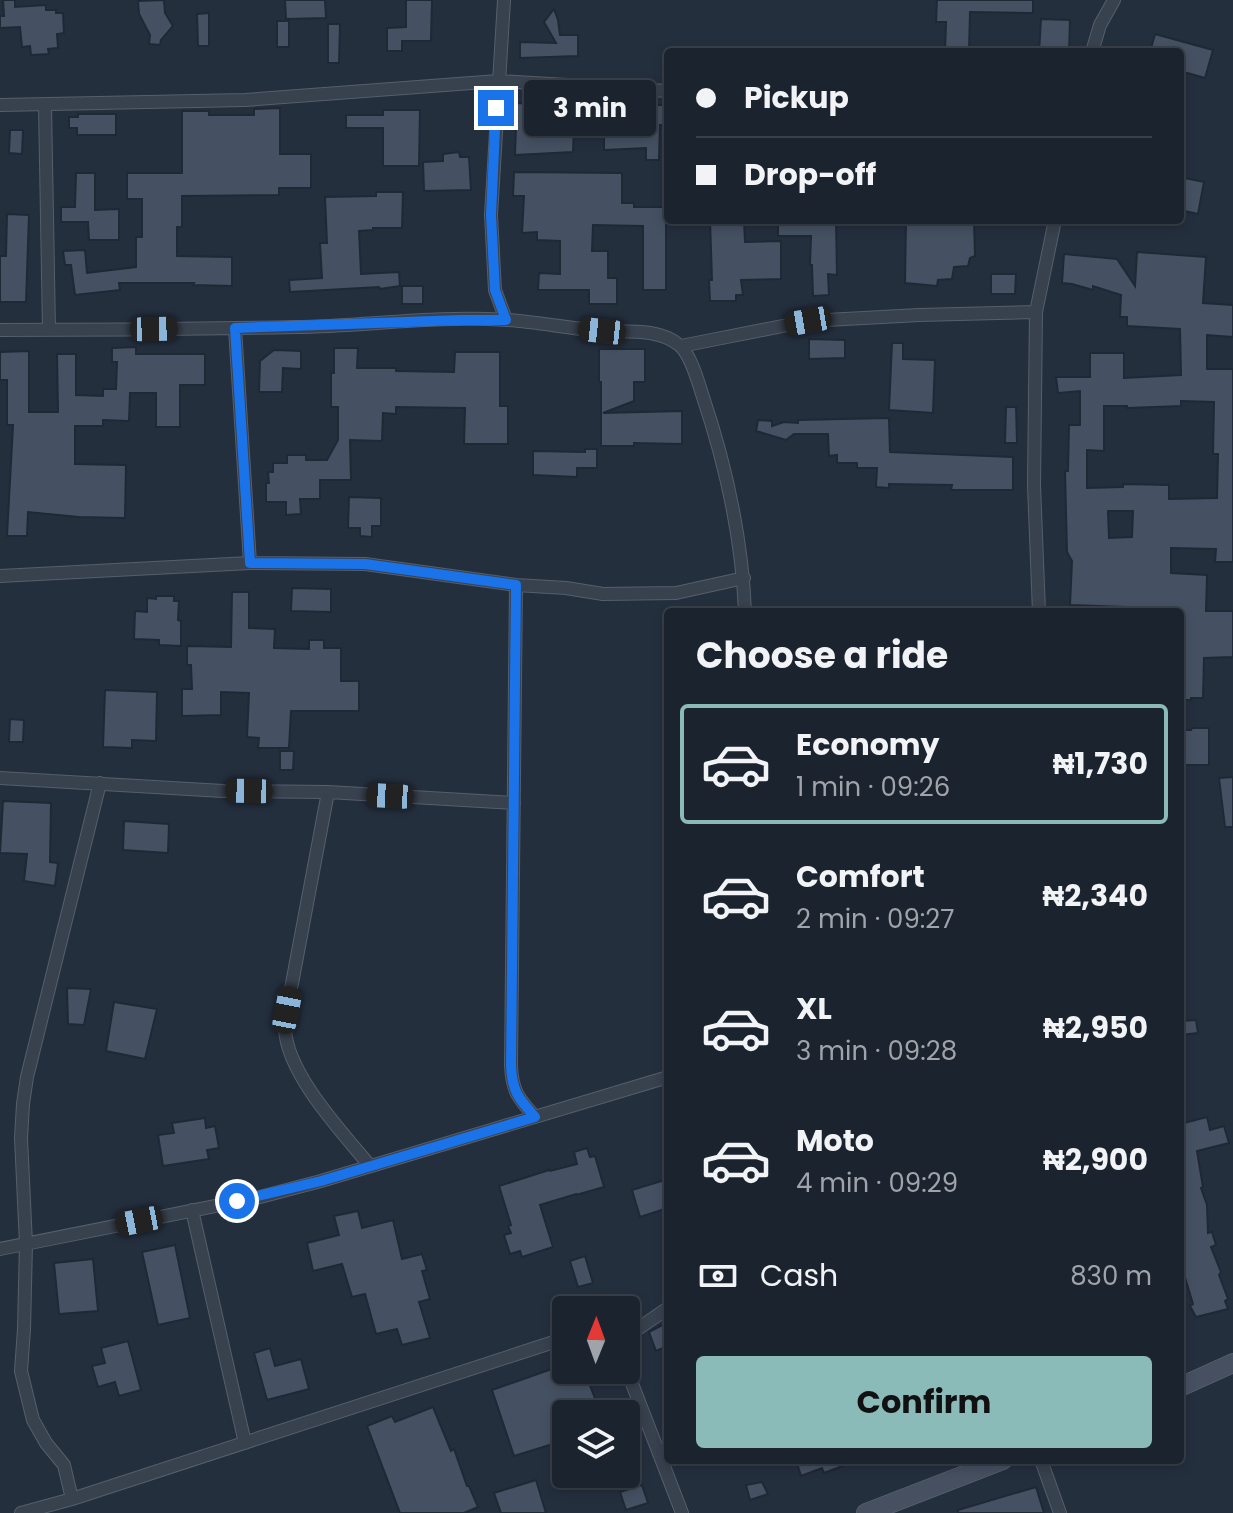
<!DOCTYPE html>
<html lang="en">
<head>
<meta charset="utf-8">
<style>
	body { margin:0; font-family:Poppins,sans-serif; background:#242b36; color:#f1f3f6; height:100vh; display:flex; flex-direction:column; font-size:30px; white-space:nowrap }
	* { box-sizing:border-box; margin:0 }
	p { font-size:26px; color:#a0a4aa }
	.icon { flex:none; width:44px; height:44px; fill:none; stroke:currentColor; stroke-width:2; stroke-linecap:round; stroke-linejoin:round }
	.map { position:relative; flex:1; overflow:hidden }
	.sheet { position:absolute; left:664px; top:608px; width:520px; height:856px; display:flex; flex-direction:column; background:#1b232e; border-radius:8px; box-shadow:0 4px 12px #0003,0 0 0 2px #39404a }
	.sheet>* { flex:none }
	.top-card { position:absolute; left:664px; top:48px; width:520px; height:176px; border-radius:8px; box-shadow:0 4px 12px #0003,0 0 0 2px #39404a; display:grid; align-content:center; height:176px; padding:0 32px; background:#1b232e }
	.needle { width:52px; rotate:1deg }
	.tools { position:absolute; left:552px; top:1296px; display:grid; gap:16px }
	.tools a { display:grid; place-items:center; width:88px; height:88px; border-radius:8px; background:#1b232e; box-shadow:0 4px 12px #0003,0 0 0 2px #39404a; font-size:40px }
	.end { position:absolute; width:36px; height:36px; margin:-18px; border:10px solid #1a73e8; background:#fff; box-shadow:0 0 0 4px #fff }
	.from { border-radius:50% }
	.bubble { position:absolute; height:56px; border-radius:8px; background:#1b232e; box-shadow:0 4px 12px #0003,0 0 0 2px #39404a; font-size:26px; font-weight:700; line-height:56px; text-align:center }
	.car { position:absolute; width:24px; height:48px; margin:-24px -12px; border-radius:10px; box-shadow:0 0 6px 2px #0007; background:linear-gradient(#222 24%,#8ab4d8 0 40%,#222 0 76%,#8ab4d8 0 86%,#222 0) }
	.top-card b { display:flex; align-items:center; gap:28px; height:76px; font-size:30px }
	.top-card b+b { border-top:2px solid #39404a }
	.top-card i { width:20px; height:20px; background:#f1f3f6 }
	ul { padding:0; list-style:none }
	li { display:flex; align-items:center; gap:24px; height:120px; margin:0 16px 12px; padding:0 16px; border:4px solid transparent; border-radius:8px }
	li div { flex:1 }
	li b { display:block; font-size:30px }
	li em { font-style:normal; font-weight:700 }
	li.active { border-color:#8bbbb9 }
	li>.icon { width:72px; height:72px; stroke-width:1.5 }
	h2 { padding:0 32px; font-size:36px; line-height:96px }
	.pay { display:flex; align-items:center; gap:20px; height:88px; padding:0 32px; font-size:30px }
	.pay p { margin-inline-start:auto }
	.button { display:flex; gap:16px; margin-top:auto; padding:16px 32px }
	.button a { flex:1; height:92px; border-radius:8px; background:#8bbbb9; color:#111; font-size:32px; font-weight:700; line-height:92px; text-align:center }
	.map>svg:first-child { display:block }
	.building { fill:#455162; stroke:#1f2835; stroke-width:2; fill-rule:evenodd }
	.lines { fill:none; stroke-linecap:round; stroke-linejoin:round }
	.street-casing { stroke:#565f6c; stroke-width:14 }
	.secondary-casing { stroke:#565f6c; stroke-width:20 }
	.street { stroke:#38414e; stroke-width:12 }
	.secondary { stroke:#465061; stroke-width:18 }
	.route { stroke:#1a73e8; stroke-width:10 }
</style>
</head>
<body>
<div class="map">
<svg width="1233" height="1513" viewBox="0 0 1233 1513">
	<rect width="100%" height="100%" fill="#242f3e"/>
	<path class="building" d="M 3,0 L 15,0 L 15,7 L 46,5 L 46,10 L 56,10 L 56,13 L 63,13 L 64,33 L 57,34 L 58,48 L 48,49 L 49,54 L 31,55 L 30,46 L 22,47 L 20,27 L 0,28 L 0,16 L 4,16 Z
		M 164,0 L 165,13 L 173,26 L 161,40 L 160,45 L 149,44 L 150,35 L 139,14 L 138,1 Z
		M 285,0 L 325,0 L 326,18 L 286,19 Z
		M 406,0 L 432,0 L 431,41 L 402,41 L 402,51 L 387,51 L 387,28 L 406,27 Z
		M 937,0 L 1033,0 L 1033,13 L 970,12 L 969,52 L 945,52 L 946,22 L 936,22 Z
		M 554,9 L 558,20 L 560,35 L 578,35 L 578,56 L 520,58 L 520,42 L 556,43 L 544,22 Z
		M 209,13 L 209,46 L 198,46 L 197,14 Z
		M 1041,19 L 1070,20 L 1069,52 L 1039,52 Z
		M 277,21 L 289,21 L 289,47 L 277,47 Z
		M 328,24 L 340,24 L 339,63 L 328,63 Z
		M 1155,34 L 1213,50 L 1205,78 L 1180,71 L 1180,52 L 1150,52 Z
		M 509,103 L 575,104 L 573,152 L 515,155 L 516,126 L 508,124 Z
		M 642,105 L 666,105 L 667,125 L 660,125 L 659,160 L 646,160 L 646,148 L 604,150 L 604,114 L 642,114 Z
		M 280,108 L 280,154 L 311,154 L 311,188 L 279,188 L 279,195 L 182,196 L 182,227 L 177,227 L 177,256 L 232,257 L 232,286 L 193,285 L 194,283 L 119,283 L 120,290 L 75,295 L 71,265 L 65,265 L 63,251 L 85,250 L 87,273 L 136,267 L 136,237 L 142,237 L 142,199 L 127,199 L 127,173 L 182,173 L 182,111 L 209,111 L 209,115 L 254,115 L 254,109 Z
		M 383,110 L 420,110 L 419,166 L 383,166 L 383,128 L 346,128 L 346,115 L 383,115 Z
		M 78,114 L 116,114 L 116,135 L 77,135 L 77,128 L 69,128 L 69,117 L 78,117 Z
		M 10,130 L 23,130 L 22,154 L 9,153 Z
		M 459,152 L 460,157 L 469,157 L 471,190 L 424,191 L 423,162 L 443,161 L 443,154 Z
		M 514,172 L 622,173 L 622,203 L 634,203 L 634,207 L 666,207 L 666,290 L 643,290 L 643,226 L 593,225 L 592,251 L 608,251 L 608,278 L 617,278 L 617,304 L 589,304 L 589,290 L 538,290 L 539,273 L 560,274 L 560,241 L 537,240 L 537,232 L 522,233 L 524,196 L 513,196 Z
		M 76,173 L 95,173 L 95,210 L 119,209 L 119,240 L 89,240 L 88,222 L 61,222 L 61,207 L 75,207 Z
		M 1180,177 L 1204,182 L 1198,214 L 1180,210 Z
		M 376,192 L 403,192 L 402,228 L 373,228 L 373,230 L 359,231 L 361,274 L 399,272 L 400,286 L 380,289 L 379,287 L 290,292 L 289,280 L 322,278 L 320,243 L 327,243 L 325,197 L 376,196 Z
		M 7,214 L 29,215 L 26,302 L 0,302 L 0,256 L 6,256 Z
		M 710,220 L 744,220 L 745,242 L 781,241 L 781,279 L 741,280 L 743,295 L 736,295 L 736,301 L 710,301 L 709,280 L 712,280 Z
		M 778,220 L 836,220 L 837,275 L 828,274 L 829,295 L 813,296 L 812,265 L 810,265 L 811,236 L 778,236 Z
		M 906,220 L 974,220 L 975,256 L 970,258 L 968,266 L 954,267 L 952,279 L 938,280 L 937,286 L 905,283 Z
		M 1137,252 L 1206,257 L 1203,303 L 1233,305 L 1233,337 L 1207,335 L 1207,369 L 1233,369 L 1233,562 L 1215,562 L 1216,549 L 1171,548 L 1171,573 L 1207,575 L 1206,611 L 1233,611 L 1233,657 L 1204,658 L 1203,698 L 1191,698 L 1191,700 L 1180,700 L 1180,609 L 1070,605 L 1072,561 L 1067,552 L 1065,471 L 1068,471 L 1069,425 L 1080,425 L 1080,391 L 1058,393 L 1056,377 L 1090,377 L 1090,353 L 1124,353 L 1124,378 L 1181,375 L 1180,329 L 1127,326 L 1127,317 L 1120,317 L 1121,295 L 1093,286 L 1093,290 L 1072,284 L 1062,283 L 1064,254 L 1117,259 L 1135,286 ZM 1181,401 L 1214,402 L 1213,454 L 1218,454 L 1217,498 L 1169,499 L 1169,485 L 1123,484 L 1123,487 L 1087,488 L 1087,450 L 1104,451 L 1104,406 L 1127,406 L 1127,408 L 1181,406 ZM 1108,511 L 1133,511 L 1132,537 L 1109,538 Z
		M 991,274 L 1016,274 L 1015,294 L 991,294 Z
		M 402,286 L 423,286 L 423,304 L 402,304 Z
		M 809,339 L 845,340 L 845,358 L 809,359 Z
		M 892,343 L 903,343 L 903,359 L 935,360 L 933,413 L 889,410 Z
		M 136,347 L 136,354 L 205,354 L 205,385 L 180,385 L 180,427 L 156,427 L 156,393 L 130,393 L 129,421 L 103,420 L 103,426 L 75,426 L 75,464 L 126,465 L 125,518 L 79,517 L 28,512 L 27,536 L 7,536 L 13,425 L 7,425 L 7,380 L 0,380 L 0,352 L 29,351 L 29,412 L 58,412 L 57,354 L 76,354 L 76,395 L 103,396 L 103,389 L 116,389 L 117,362 L 112,362 L 112,348 Z
		M 334,348 L 358,348 L 357,368 L 396,368 L 396,371 L 454,372 L 455,352 L 500,352 L 500,406 L 508,406 L 508,444 L 464,444 L 465,408 L 396,407 L 396,414 L 383,413 L 382,441 L 350,440 L 351,480 L 320,480 L 320,499 L 300,499 L 301,514 L 286,515 L 286,502 L 266,502 L 266,483 L 269,483 L 268,472 L 273,472 L 273,463 L 287,463 L 287,455 L 306,455 L 306,460 L 327,460 L 338,440 L 338,407 L 331,407 L 331,373 L 334,373 Z
		M 599,349 L 645,349 L 645,382 L 634,382 L 634,401 L 603,413 L 682,411 L 682,444 L 634,443 L 634,446 L 601,446 L 601,382 L 599,382 Z
		M 274,350 L 301,351 L 301,369 L 283,368 L 282,392 L 259,392 L 260,361 Z
		M 1006,407 L 1016,407 L 1017,443 L 1005,443 Z
		M 889,418 L 890,452 L 1013,457 L 1013,490 L 951,490 L 952,485 L 889,484 L 889,488 L 876,487 L 877,468 L 857,468 L 857,463 L 837,463 L 837,455 L 829,456 L 828,434 L 794,434 L 786,440 L 756,431 L 758,420 L 772,421 L 772,426 L 784,422 L 798,423 L 798,420 Z
		M 585,449 L 597,449 L 597,468 L 577,468 L 577,477 L 533,475 L 533,451 L 585,452 Z
		M 349,497 L 381,498 L 381,526 L 372,526 L 372,537 L 360,536 L 360,528 L 348,528 Z
		M 292,588 L 331,589 L 331,612 L 291,611 Z
		M 232,592 L 249,592 L 249,628 L 275,629 L 274,648 L 309,649 L 309,640 L 324,640 L 324,648 L 341,648 L 341,681 L 359,681 L 359,711 L 291,711 L 289,748 L 258,748 L 259,738 L 247,737 L 249,693 L 221,692 L 221,715 L 182,716 L 182,689 L 192,689 L 191,665 L 187,665 L 187,646 L 231,647 Z
		M 156,596 L 174,596 L 174,601 L 179,601 L 178,620 L 181,621 L 181,646 L 159,645 L 159,640 L 134,639 L 135,611 L 147,612 L 147,598 L 156,599 Z
		M 105,690 L 157,692 L 156,741 L 132,740 L 132,748 L 103,747 Z
		M 10,719 L 24,720 L 23,742 L 9,742 Z
		M 1192,728 L 1209,728 L 1209,765 L 1180,765 L 1180,730 L 1191,730 Z
		M 280,751 L 294,751 L 293,770 L 280,770 Z
		M 1233,777 L 1233,827 L 1225,827 L 1219,778 Z
		M 3,801 L 51,803 L 50,862 L 58,863 L 55,886 L 24,881 L 27,854 L 0,853 Z
		M 124,821 L 169,824 L 168,853 L 123,850 Z
		M 67,988 L 91,989 L 84,1025 L 68,1024 Z
		M 114,1002 L 157,1009 L 145,1059 L 106,1051 Z
		M 1196,1020 L 1198,1033 L 1180,1035 L 1180,1021 Z
		M 1207,1117 L 1210,1130 L 1224,1126 L 1229,1143 L 1197,1151 L 1203,1187 L 1201,1188 L 1207,1205 L 1208,1233 L 1212,1232 L 1216,1245 L 1211,1247 L 1221,1272 L 1219,1275 L 1228,1299 L 1225,1301 L 1228,1309 L 1196,1317 L 1190,1306 L 1193,1304 L 1180,1261 L 1180,1124 Z
		M 205,1118 L 206,1128 L 215,1126 L 219,1148 L 207,1150 L 209,1159 L 163,1166 L 158,1135 L 174,1133 L 172,1123 Z
		M 587,1148 L 590,1157 L 595,1156 L 604,1187 L 576,1195 L 576,1194 L 540,1205 L 553,1247 L 522,1257 L 520,1251 L 510,1254 L 504,1235 L 511,1233 L 508,1226 L 511,1225 L 499,1186 L 549,1170 L 550,1171 L 577,1164 L 574,1152 Z
		M 668,1179 L 668,1208 L 640,1217 L 632,1190 Z
		M 358,1211 L 362,1228 L 393,1220 L 402,1259 L 422,1254 L 427,1270 L 422,1271 L 430,1299 L 419,1302 L 430,1338 L 402,1345 L 397,1329 L 376,1334 L 365,1294 L 352,1297 L 342,1264 L 313,1271 L 307,1243 L 339,1235 L 334,1216 Z
		M 175,1245 L 190,1318 L 158,1325 L 142,1252 Z
		M 585,1256 L 593,1283 L 578,1287 L 570,1261 Z
		M 93,1259 L 98,1311 L 59,1314 L 54,1263 Z
		M 668,1322 L 668,1346 L 656,1351 L 649,1332 Z
		M 128,1341 L 141,1390 L 119,1396 L 115,1382 L 98,1387 L 92,1366 L 105,1363 L 101,1348 Z
		M 270,1348 L 275,1366 L 301,1359 L 309,1389 L 267,1400 L 254,1353 Z
		M 566,1364 L 566,1370 L 584,1370 L 601,1414 L 566,1414 L 566,1440 L 514,1456 L 492,1390 Z
		M 433,1407 L 451,1451 L 454,1449 L 467,1486 L 469,1486 L 478,1507 L 464,1513 L 400,1513 L 367,1426 L 392,1416 L 395,1422 Z
		M 796,1460 L 856,1460 L 856,1461 L 824,1473 L 822,1468 L 801,1476 Z
		M 536,1480 L 546,1513 L 501,1513 L 494,1493 Z
		M 762,1482 L 768,1494 L 750,1500 L 746,1485 Z
		M 642,1485 L 648,1503 L 626,1510 L 620,1492 Z
		M 1036,1487 L 1044,1513 L 958,1513 L 958,1510 Z"/>
	<g class="lines">
		<g class="street-casing">
			<path id="street" d="M 504,0 L 491,215 L 495,290 L 506,320
				M 1092,52 L 1100,25 L 1114,0
				M 0,105 L 245,100 L 498,81 L 668,91
				M 45,105 L 49,330
				M 235,328 L 250,563
				M 0,330 C 99,330 197,329 296,327 C 366,326 437,315 507,320 C 539,322 571,329 603,331 C 627,332 659,328 679,345 C 690,353 698,381 702,394 C 726,465 742,537 745,612
				M 681,346 L 808,321 L 919,315 L 1036,312
				M 0,576 L 250,563 L 365,564 L 516,585 L 566,588 L 603,594 L 676,593 L 744,578
				M 516,585 L 511,1065 C 512,1091 518,1098 535,1117
				M 1039,612 L 1034,485 L 1036,312 L 1055,220
				M 0,778 L 223,791 L 328,792 L 514,803
				M 328,792 L 287,1010 C 287,1016 285,1023 285,1029 C 287,1074 342,1132 370,1166
				M 192,1210 L 245,1443
				M 0,1249 L 260,1197 L 321,1181 L 668,1077
				M 626,1337 L 668,1308
				M 626,1368 L 682,1513
				M 1041,1460 L 1060,1513
				M 72,1499 L 64,1465 L 46,1443 L 33,1420 L 21,1371 L 24,1329 L 26,1244 L 21,1138 L 23,1104 L 27,1077 L 100,783
				M 21,1513 L 72,1499 L 566,1338"/>
		</g>
		<g class="secondary-casing">
			<path id="secondary" d="M 1180,1387 L 1233,1363
				M 866,1513 L 1003,1460"/>
		</g>
		<use href="#street" class="street"/>
		<use href="#secondary" class="secondary"/>
	</g>
	<g class="lines">
		<path class="route" d="M 237,1201 L 321,1181 L 535,1117 C 518,1098 512,1091 511,1065 L 516,585 L 365,564 L 250,563 L 235,328 L 461,320 L 506,320 L 495,290 L 491,215 L 496,108"/>
	</g>
</svg>
<div class="tools">
<a><svg class="needle" viewBox="-14 -14 28 28"><path d="M0-13l5 13h-10z" fill="#e53935"/><path d="M0 13l5-13h-10z" fill="#a0a4aa"/></svg></a>
<a><svg class="icon" aria-label="layers" viewBox="0 0 24 24"><path d="M12 4l9 5-9 5-9-5zM3 14l9 5 9-5"/></svg></a>
</div>
<i class="end from" style="left:237px;top:1201px"></i>
<i class="end" style="left:496px;top:108px"></i>
<div class="bubble" style="left:524px;top:80px;width:132px">3 min</div>
<i class="car" style="left:808px;top:321px;rotate:260deg"></i>
<i class="car" style="left:154px;top:329px;rotate:89deg"></i>
<i class="car" style="left:602px;top:331px;rotate:276deg"></i>
<i class="car" style="left:249px;top:791px;rotate:271deg"></i>
<i class="car" style="left:390px;top:796px;rotate:273deg"></i>
<i class="car" style="left:287px;top:1010px;rotate:11deg"></i>
<i class="car" style="left:139px;top:1221px;rotate:259deg"></i>
<div class="top-card">
<b><i class="from"></i>Pickup</b>
<b><i></i>Drop-off</b>
</div>
<section class="sheet">
<h2>Choose a ride</h2>
<ul>
<li class="active"><svg class="icon" aria-label="car" viewBox="0 0 24 24"><path d="M5 17H2v-5l4-1 3-4h7l3 4 3 1v5h-3M9 17h6M6 11h13"/><circle cx="7" cy="17" r="2"/><circle cx="17" cy="17" r="2"/></svg><div><b>Economy</b><p>1 min · 09:26</p></div><em>₦1,730</em></li>
<li><svg class="icon" aria-label="car" viewBox="0 0 24 24"><path d="M5 17H2v-5l4-1 3-4h7l3 4 3 1v5h-3M9 17h6M6 11h13"/><circle cx="7" cy="17" r="2"/><circle cx="17" cy="17" r="2"/></svg><div><b>Comfort</b><p>2 min · 09:27</p></div><em>₦2,340</em></li>
<li><svg class="icon" aria-label="car" viewBox="0 0 24 24"><path d="M5 17H2v-5l4-1 3-4h7l3 4 3 1v5h-3M9 17h6M6 11h13"/><circle cx="7" cy="17" r="2"/><circle cx="17" cy="17" r="2"/></svg><div><b>XL</b><p>3 min · 09:28</p></div><em>₦2,950</em></li>
<li><svg class="icon" aria-label="car" viewBox="0 0 24 24"><path d="M5 17H2v-5l4-1 3-4h7l3 4 3 1v5h-3M9 17h6M6 11h13"/><circle cx="7" cy="17" r="2"/><circle cx="17" cy="17" r="2"/></svg><div><b>Moto</b><p>4 min · 09:29</p></div><em>₦2,900</em></li>
</ul>
<div class="pay"><svg class="icon" aria-label="cash" viewBox="0 0 24 24"><path d="M3 7h18v10H3z"/><circle cx="12" cy="12" r="2"/></svg>Cash<p>830 m</p></div>
<div class="button"><a>Confirm</a></div>
</section>
</div>
</body>
</html>
